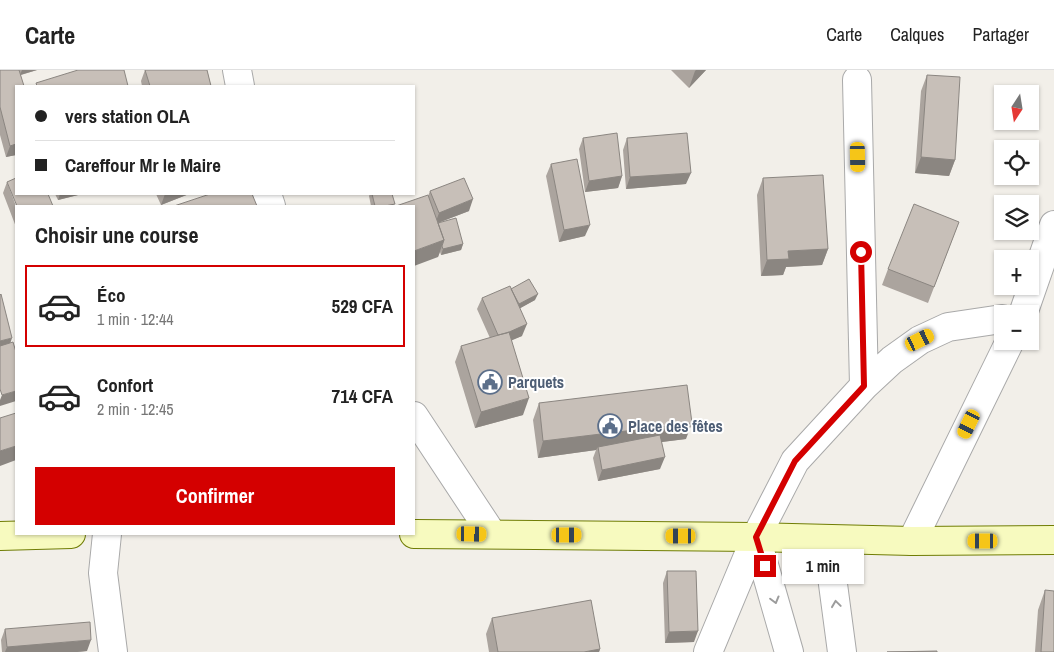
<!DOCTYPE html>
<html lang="fr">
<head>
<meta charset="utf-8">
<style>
	body { margin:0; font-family:"Archivo Narrow",sans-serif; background:#f2f2f2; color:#222; height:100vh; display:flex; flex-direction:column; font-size:19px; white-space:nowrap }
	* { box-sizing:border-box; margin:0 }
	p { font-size:16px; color:#767676 }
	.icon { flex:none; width:28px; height:28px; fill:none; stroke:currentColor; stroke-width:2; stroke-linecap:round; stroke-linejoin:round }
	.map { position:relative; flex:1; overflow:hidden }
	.drawer { position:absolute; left:15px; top:135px; width:400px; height:330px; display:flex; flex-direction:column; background:#fff; border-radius:0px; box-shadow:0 1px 4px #0004 }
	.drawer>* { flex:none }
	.hud { position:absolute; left:15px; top:15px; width:400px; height:110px; border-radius:0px; box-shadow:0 1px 4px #0004; display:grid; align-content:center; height:110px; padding:0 20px; background:#fff }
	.needle { width:32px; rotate:192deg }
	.buttons { position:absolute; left:994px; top:15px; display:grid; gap:10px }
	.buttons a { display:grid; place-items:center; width:45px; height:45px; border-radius:0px; background:#fff; box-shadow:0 1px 4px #0004; font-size:25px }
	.end { position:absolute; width:22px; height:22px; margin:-11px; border:6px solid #d40000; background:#fff; box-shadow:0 0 0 2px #fff }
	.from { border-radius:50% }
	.bubble { position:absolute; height:35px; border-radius:0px; background:#fff; box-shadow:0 1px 4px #0004; font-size:16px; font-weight:800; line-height:35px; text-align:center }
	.car { position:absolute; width:15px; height:30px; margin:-15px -8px; border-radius:6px; box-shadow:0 0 4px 1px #0007; background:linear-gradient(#f5c518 24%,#345 0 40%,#f5c518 0 76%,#345 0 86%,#f5c518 0) }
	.hud b { display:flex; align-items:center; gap:18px; height:48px; font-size:19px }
	.hud b+b { border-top:1px solid #e0e0e0 }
	.hud i { width:12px; height:12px; background:#222 }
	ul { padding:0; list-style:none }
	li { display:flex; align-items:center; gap:15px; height:82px; margin:0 10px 8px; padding:0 10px; border:2px solid transparent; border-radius:0px }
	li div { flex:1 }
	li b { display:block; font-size:19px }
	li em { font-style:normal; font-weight:800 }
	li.current { border-color:#d40000 }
	li>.icon { width:45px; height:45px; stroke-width:1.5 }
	h2 { padding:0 20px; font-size:22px; line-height:60px }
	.button { display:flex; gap:10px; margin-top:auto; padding:10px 20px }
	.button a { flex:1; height:58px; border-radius:0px; background:#d40000; color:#fff; font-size:20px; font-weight:800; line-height:58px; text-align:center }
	header { display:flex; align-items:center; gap:30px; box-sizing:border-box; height:70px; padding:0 25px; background:#fff; border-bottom:1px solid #e0e0e0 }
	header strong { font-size:24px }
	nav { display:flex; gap:28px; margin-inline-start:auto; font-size:18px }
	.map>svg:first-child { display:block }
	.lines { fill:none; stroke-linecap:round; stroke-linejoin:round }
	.street-casing { stroke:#a9a9a9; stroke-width:30 }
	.secondary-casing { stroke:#707d05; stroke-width:30 }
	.street { stroke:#fff; stroke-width:28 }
	.secondary { stroke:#f7fabf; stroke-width:28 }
	.wall { fill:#aba49e }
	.shaded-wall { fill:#8b8681 }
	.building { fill:#c7bfb8; stroke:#8b8681 }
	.oneway { stroke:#9c9c9c }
	.route { stroke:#d40000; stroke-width:6 }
	.labels { text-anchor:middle; stroke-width:4; stroke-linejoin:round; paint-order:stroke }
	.service-label { font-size:16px; font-weight:bold; fill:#4e5e75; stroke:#fff; text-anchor:start }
</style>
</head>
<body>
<header>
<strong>Carte</strong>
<nav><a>Carte</a><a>Calques</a><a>Partager</a></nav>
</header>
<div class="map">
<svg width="1054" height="582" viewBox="0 0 1054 582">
	<rect width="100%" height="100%" fill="#f2efe9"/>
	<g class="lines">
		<g class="street-casing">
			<path id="street" d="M 237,0 L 240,16
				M 857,10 L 864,316
				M 267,124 L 271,136
				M 1023,244 L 1054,155
				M 414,346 L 492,464
				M 107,464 L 103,503 L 113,582
				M 756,467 L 789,582
				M 827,469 L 842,582
				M 912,471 L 1010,271
				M 708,582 L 756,467 L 795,391 L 864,316 L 892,290 L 920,270 L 948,257 L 1002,249"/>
		</g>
		<g class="secondary-casing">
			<path id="secondary" d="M 414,464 L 756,467 L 912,471 L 1054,470
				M 0,466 L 71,464"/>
		</g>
		<use href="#street" class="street"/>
		<use href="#secondary" class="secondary"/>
	</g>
	<path class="wall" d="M 0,0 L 37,0 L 21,5 L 16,85 L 6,87 L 0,65 Z
		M 145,0 L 207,0 L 211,16 L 142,16 L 141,11 Z
		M 671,0 L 706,0 L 689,18 Z
		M 927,5 L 955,90 L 949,106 L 915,103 L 921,21 Z
		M 583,68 L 622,106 L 618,118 L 585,122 L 579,79 Z
		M 627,68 L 686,114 L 626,119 L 623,80 Z
		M 551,94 L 585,166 L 559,172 L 546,106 Z
		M 763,108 L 828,179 L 822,195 L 786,197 L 783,205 L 761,206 L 757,125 Z
		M 7,112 L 16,136 L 16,157 L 3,123 Z
		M 430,121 L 469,141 L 438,153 L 463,174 L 461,180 L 441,185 L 440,182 L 438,187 L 428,126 Z
		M 55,124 L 82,124 L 58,130 Z
		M 156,124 L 189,124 L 161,135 Z
		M 370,124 L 392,124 L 394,136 L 371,136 L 369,126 Z
		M 959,152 L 928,233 L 882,215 L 888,199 Z
		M 511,219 L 535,230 L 520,238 L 522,266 L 511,270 L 523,345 L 475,358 L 455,292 L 461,276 L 490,268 L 477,239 L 482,228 Z
		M 539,333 L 686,369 L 661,372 L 660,399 L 598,411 L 593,388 L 596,380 L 538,388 L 533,350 Z
		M 667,501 L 694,572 L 665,573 L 663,513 Z
		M 1045,520 L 1054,582 L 1035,582 L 1038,540 Z
		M 492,548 L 600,579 L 599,582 L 489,582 L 486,564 Z
		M 5,559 L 87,581 L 77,582 L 2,582 L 1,570 Z"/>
	<path class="shaded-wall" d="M 22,0 L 37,0 L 20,5 Z
		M 696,0 L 706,0 L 689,18 L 695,1 Z
		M 16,74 L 16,85 L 6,87 L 10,76 Z
		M 921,87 L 955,90 L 949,106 L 915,103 Z
		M 691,103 L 686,114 L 626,119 L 630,107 Z
		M 622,106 L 618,118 L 585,122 L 589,111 Z
		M 60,124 L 82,124 L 58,130 Z
		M 165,124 L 189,124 L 161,135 Z
		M 473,129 L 469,141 L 435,154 L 439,143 Z
		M 590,155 L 585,166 L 559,172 L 564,160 Z
		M 444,170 L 438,187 L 414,196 L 414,181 Z
		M 463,174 L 461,180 L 441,185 L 443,179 Z
		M 828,179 L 822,195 L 786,197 L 783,205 L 761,206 L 767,190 L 788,181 Z
		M 538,224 L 535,230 L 517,240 L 519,234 Z
		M 527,254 L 522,266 L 494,278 L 498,266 Z
		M 12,268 L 8,280 L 0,282 L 0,271 Z
		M 16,321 L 16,331 L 0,336 L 0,330 L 2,325 Z
		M 529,328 L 523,345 L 475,358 L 481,342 Z
		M 692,353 L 686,369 L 598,380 L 598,377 L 596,380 L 538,388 L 543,371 Z
		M 16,376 L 16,390 L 0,396 L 0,381 Z
		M 665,387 L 660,399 L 598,411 L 602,400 Z
		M 698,561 L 694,572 L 665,573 L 669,562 Z
		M 91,570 L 87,581 L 77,582 L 5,582 L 7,577 Z
		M 600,579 L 599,582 L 584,582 Z"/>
	<path class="building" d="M 0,0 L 19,0 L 24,16 L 16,16 L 16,74 L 10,76 L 0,37 Z
		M 78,0 L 124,0 L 128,16 L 37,16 L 36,13 Z
		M 145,0 L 207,0 L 211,16 L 150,16 Z
		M 927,5 L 960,7 L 955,90 L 921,87 Z
		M 617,63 L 622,106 L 589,111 L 583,68 Z
		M 687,63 L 691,103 L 630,107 L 627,68 Z
		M 577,89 L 590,155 L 564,160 L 551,94 Z
		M 823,105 L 828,179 L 788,181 L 789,189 L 767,190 L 763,108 Z
		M 16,108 L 16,124 L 48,124 L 53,136 L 17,136 L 7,112 Z
		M 464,108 L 473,129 L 439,143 L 430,121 Z
		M 210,124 L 252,124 L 257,136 L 174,136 Z
		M 372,124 L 392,124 L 395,134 L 385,136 L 375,136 Z
		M 428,125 L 444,170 L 414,181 L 414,136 L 396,136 Z
		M 914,134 L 959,152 L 934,217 L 888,199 Z
		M 456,148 L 463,174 L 443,179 L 442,176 L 444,170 L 438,153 Z
		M 529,209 L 538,224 L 519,234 L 511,219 Z
		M 510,216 L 527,254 L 507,263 L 498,265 L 482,228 Z
		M 1,224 L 12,268 L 0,271 L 0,225 Z
		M 509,262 L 529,328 L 481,342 L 461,276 Z
		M 13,272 L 16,282 L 16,321 L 2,325 L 0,319 L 0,276 Z
		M 687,315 L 692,353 L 543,371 L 539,333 Z
		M 16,343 L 16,376 L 0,381 L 0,348 Z
		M 660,365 L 665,387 L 602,400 L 598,377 Z
		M 667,501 L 696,501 L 698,561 L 669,562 Z
		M 1045,520 L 1054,521 L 1054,582 L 1041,582 Z
		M 591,530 L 600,579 L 584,582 L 498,582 L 492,548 Z
		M 90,552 L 91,570 L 7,577 L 5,559 Z
		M 937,581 L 937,582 L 887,582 Z"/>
	<defs><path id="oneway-chevron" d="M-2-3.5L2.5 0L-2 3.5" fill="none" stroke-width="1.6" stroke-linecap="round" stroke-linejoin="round" transform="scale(1.25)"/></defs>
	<g class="oneway">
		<use href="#oneway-chevron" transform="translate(775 530) rotate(75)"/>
		<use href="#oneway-chevron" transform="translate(836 534) rotate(-98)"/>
	</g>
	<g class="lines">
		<path class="route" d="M 765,496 L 756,467 L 795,391 L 864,316 L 861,182"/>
	</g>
	<defs>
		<g id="civic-ring" transform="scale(1.25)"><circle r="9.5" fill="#fff" stroke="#5c6f8a" stroke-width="1.5"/><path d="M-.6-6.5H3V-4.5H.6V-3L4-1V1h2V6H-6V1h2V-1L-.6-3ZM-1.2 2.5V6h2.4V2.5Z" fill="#5c6f8a"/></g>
	</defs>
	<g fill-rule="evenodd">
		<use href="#civic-ring" x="490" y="312"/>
		<use href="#civic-ring" x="610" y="356"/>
	</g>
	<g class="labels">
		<g class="service-label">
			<text x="508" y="318">Parquets</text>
			<text x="628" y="362">Place des fêtes</text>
		</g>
	</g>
</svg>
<div class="buttons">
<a><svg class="needle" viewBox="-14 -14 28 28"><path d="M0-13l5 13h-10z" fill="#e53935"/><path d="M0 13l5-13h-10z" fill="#767676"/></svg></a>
<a><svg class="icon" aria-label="locate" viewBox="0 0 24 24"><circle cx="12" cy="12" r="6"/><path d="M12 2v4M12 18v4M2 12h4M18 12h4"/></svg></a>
<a><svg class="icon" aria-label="layers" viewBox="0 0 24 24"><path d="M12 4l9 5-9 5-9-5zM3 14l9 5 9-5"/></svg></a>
<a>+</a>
<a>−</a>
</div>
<i class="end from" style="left:861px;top:182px"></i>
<i class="end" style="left:765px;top:496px"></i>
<div class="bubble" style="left:782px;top:479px;width:82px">1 min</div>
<i class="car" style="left:858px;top:87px;rotate:179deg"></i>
<i class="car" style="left:920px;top:270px;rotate:64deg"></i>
<i class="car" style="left:969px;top:354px;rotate:206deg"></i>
<i class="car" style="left:472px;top:464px;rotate:91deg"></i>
<i class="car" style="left:567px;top:465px;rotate:90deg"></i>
<i class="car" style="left:681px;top:466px;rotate:270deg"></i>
<i class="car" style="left:983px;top:471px;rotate:270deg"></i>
<div class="hud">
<b><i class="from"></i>vers station OLA</b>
<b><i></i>Careffour Mr le Maire</b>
</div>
<section class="drawer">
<h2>Choisir une course</h2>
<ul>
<li class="current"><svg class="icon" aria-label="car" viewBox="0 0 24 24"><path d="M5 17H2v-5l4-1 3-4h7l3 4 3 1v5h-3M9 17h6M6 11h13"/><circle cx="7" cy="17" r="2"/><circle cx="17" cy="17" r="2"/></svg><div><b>Éco</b><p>1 min · 12:44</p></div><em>529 CFA</em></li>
<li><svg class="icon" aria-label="car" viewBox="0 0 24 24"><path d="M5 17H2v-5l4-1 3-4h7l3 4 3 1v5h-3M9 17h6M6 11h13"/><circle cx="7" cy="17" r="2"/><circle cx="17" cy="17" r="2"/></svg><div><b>Confort</b><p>2 min · 12:45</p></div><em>714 CFA</em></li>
</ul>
<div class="button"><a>Confirmer</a></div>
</section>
</div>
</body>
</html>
